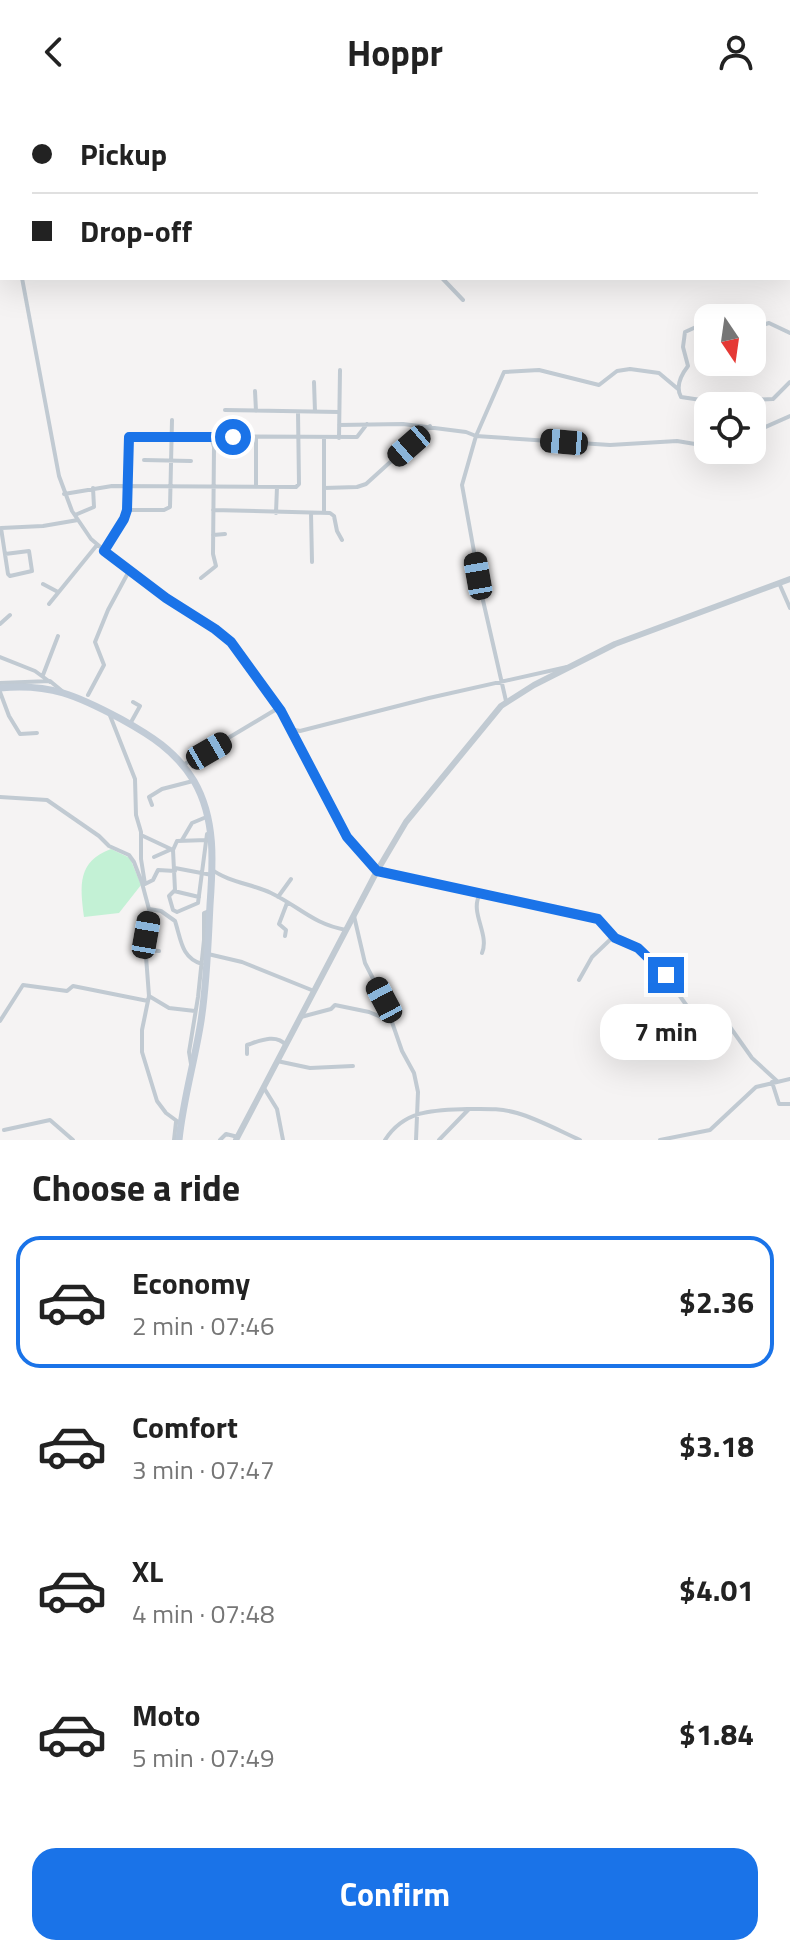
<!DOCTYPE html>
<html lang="en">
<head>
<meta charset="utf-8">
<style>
	body { margin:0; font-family:"Titillium Web",sans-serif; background:#f6f6f6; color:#222; height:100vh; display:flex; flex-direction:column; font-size:30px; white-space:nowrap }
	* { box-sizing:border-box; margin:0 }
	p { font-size:26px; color:#767676 }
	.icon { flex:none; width:44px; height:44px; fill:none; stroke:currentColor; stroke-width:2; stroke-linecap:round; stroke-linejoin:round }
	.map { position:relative; height:1036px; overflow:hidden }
	.panel { display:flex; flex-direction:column; background:#fff; flex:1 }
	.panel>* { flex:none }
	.top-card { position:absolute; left:0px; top:0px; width:790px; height:176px; box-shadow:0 8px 32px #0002; display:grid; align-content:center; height:176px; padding:0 32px; background:#fff }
	.needle { width:52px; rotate:167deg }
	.tools { position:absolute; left:694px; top:200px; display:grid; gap:16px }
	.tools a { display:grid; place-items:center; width:72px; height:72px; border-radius:16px; background:#fff; box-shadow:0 8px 32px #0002; font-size:40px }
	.end { position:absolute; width:36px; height:36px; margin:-18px; border:10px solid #1a73e8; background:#fff; box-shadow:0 0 0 4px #fff }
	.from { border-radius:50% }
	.bubble { position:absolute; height:56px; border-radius:24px; background:#fff; box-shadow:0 8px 32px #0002; font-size:26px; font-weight:700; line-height:56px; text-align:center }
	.car { position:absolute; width:24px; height:48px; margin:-24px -12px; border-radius:10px; box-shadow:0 0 6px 2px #0007; background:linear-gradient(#222 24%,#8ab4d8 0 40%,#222 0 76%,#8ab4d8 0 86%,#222 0) }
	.top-card b { display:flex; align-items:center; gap:28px; height:76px; font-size:30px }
	.top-card b+b { border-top:2px solid #e0e0e0 }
	.top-card i { width:20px; height:20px; background:#222 }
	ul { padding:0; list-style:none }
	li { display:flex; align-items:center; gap:24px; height:132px; margin:0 16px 12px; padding:0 16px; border:4px solid transparent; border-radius:24px }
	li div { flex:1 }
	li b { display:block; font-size:30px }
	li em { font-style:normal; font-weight:700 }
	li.selected { border-color:#1a73e8 }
	li>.icon { width:72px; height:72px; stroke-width:1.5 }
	h2 { padding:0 32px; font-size:36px; line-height:96px }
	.cta { display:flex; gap:16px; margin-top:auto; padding:16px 32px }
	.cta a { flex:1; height:92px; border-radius:24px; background:#1a73e8; color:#fff; font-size:32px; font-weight:700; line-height:92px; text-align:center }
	header { display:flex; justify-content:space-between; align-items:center; height:104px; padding:0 32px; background:#fff; font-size:36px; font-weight:700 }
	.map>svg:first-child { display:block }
	.green { fill:#c3f1d5 }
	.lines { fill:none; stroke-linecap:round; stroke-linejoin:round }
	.stream { stroke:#90daee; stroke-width:2 }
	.minor { stroke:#c1cad2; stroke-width:4 }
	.tertiary { stroke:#c1cad2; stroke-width:6 }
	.secondary { stroke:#c1cbd6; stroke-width:7 }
	.route { stroke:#1a73e8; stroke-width:10 }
</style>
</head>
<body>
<header><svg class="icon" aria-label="back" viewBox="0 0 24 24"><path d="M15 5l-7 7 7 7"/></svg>Hoppr<svg class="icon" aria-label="person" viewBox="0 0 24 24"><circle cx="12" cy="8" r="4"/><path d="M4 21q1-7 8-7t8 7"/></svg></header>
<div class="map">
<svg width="790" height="1036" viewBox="0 0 790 1036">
	<rect width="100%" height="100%" fill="#f5f3f3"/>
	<path class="green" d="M 111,745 L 130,754 L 141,781 L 119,809 L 84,813 C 80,781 77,758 111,745 Z"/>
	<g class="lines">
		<path class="stream" d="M 480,0 L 483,2"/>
		<path class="minor" d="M 142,0 L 145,2
			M 0,79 L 2,85
			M 0,100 L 2,99
			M 0,130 L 2,132
			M 22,174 L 59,372 L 72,407 L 91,435 L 131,469 L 228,535 L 269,588 L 290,625 L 300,627 L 429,594 L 567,563
			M 442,174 L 463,196
			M 708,224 L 696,223 L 685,228 L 683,243 L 688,262 C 681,271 675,282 681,293 L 701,296 L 727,292 L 748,296 L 773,295 L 790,278
			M 752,224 L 769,219 L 790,229
			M 314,278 L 315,308
			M 255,287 L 256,307
			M 225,306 L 339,308
			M 339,321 L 403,320 L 466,328 L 476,332 L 610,341 L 677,337 L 695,340 L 708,338
			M 752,329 L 790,312
			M 256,333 L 256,383
			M 339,334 L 340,266
			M 144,356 L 191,357
			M 324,384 L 357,383 L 366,380 L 430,322
			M 64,390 L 112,382 L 296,383 L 299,380 L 298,308
			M 127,406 L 164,406 L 170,403 L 172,316
			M 213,406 L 330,409 L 334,412 L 337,427 L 342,436
			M 276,409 L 277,383
			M 311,409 L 312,458
			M 324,409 L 324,334
			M 75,411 L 94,403 L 93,384
			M 1,424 L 8,470 L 10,472 L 32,467 L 29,447 L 5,450
			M 1,424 L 43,422 L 78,416
			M 213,431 L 225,430
			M 104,447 L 127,408 L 127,338 L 131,332 L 357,333 L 367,320
			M 201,474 L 216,462 L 213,450 L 214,343 L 211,333
			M 779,479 L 790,504
			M 43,480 L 58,488
			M 49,500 L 97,441
			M 0,520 L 10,511
			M 0,553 L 35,567 L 50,578
			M 43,571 L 58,532
			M 0,579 L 50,577 L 62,587
			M 0,588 L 9,612 L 20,630 L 37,629
			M 88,591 L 104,561 L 95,538 L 108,506 L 129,467
			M 506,597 L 482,492 L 462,381 L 476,332 L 504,268 L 539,266 L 599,281 L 617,267 L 630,265 L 659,269 L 678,285
			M 109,609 L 135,675 L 136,711 L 141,728 L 141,755 L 145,780
			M 130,620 L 140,602 L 133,598
			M 290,625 L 347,733 L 377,767 L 601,816 L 615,834 L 636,843 L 661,865 L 689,905 L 730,923 L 752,954 L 777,977
			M 183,661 L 275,606 L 276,600
			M 0,693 L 47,696 L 99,732 L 109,742 L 129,751 L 134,758 L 142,779 L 150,809 L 145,839 L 149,892 L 142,926 L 142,948 L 157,997 L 166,1009 L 181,1020
			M 152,701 L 149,693 L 162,685 L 193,677
			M 141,731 L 173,746 L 175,786 L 169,792 L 173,806 L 177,808 L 198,799 L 207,730
			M 182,736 L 192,719 L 204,714
			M 173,746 L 177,737 L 207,736
			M 154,753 L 172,745
			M 175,764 L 212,771
			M 211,765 C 228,778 252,780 271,789 C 300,803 313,820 346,826
			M 145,780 L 153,776 L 158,766 L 175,767
			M 174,787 L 199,793
			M 480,790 C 469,808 490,830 482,849
			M 278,793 L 291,775
			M 149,805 L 161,807 L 175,817 C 181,835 181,854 202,860
			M 354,812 L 365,859 L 385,898 L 402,947 L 414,969 L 418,988 L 416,1036
			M 285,832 L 286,826 L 279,820 L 287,799
			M 206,836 L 204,836 L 204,809 L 209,807
			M 145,846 L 159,847
			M 208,850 L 242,858 L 314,887
			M 579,876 L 592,853 L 614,832
			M 149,892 L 169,904 L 195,907
			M 301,913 L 331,905 L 335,901 L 369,908 L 391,917
			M 0,917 L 23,881 L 67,887 L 73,882 L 148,897
			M 247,950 L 247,941 C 259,937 276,929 286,941
			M 277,957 L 310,964 L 353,962
			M 191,960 L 189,948 L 198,893 L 204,836
			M 772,978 L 779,1000 L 790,1000
			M 264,984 L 277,1005 L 283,1036
			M 4,1026 L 50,1016 L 73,1036
			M 174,1036 L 176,1018
			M 220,1036 L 226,1030 L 238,1033
			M 385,1036 C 405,1005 435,1006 467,1005 C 485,1005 500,1004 517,1009 C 538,1015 560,1027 580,1036
			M 439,1036 L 469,1005
			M 660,1036 L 710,1026 L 756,983 L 790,975"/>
		<path class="tertiary" d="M 236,1036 L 377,767 L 406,718 L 501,602 L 534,581 L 615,540 L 790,475"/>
		<path class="secondary" d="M 0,584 C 50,579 78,592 121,615 C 150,631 176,647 194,677 C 216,715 213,759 210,801 C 208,840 207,878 201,917 C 195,956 183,996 179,1036"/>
	</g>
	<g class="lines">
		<path class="route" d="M 233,333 L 129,333 L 127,406 L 124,415 L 104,447 L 166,494 L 215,525 L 231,538 L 281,607 L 347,733 L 377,767 L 598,815 L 615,834 L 638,844 L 666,871"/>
	</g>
</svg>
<div class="tools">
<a><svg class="needle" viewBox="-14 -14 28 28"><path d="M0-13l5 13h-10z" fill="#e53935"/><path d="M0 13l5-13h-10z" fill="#767676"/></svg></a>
<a><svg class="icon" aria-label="locate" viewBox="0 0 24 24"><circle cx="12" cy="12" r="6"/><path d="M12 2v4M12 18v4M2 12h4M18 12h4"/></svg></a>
</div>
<i class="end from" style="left:233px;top:333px"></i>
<i class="end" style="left:666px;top:871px"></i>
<div class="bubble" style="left:600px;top:900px;width:132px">7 min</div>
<i class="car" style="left:564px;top:338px;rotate:275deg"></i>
<i class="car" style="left:409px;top:342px;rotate:229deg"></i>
<i class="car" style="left:478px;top:472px;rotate:350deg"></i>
<i class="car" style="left:209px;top:647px;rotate:60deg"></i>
<i class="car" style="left:146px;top:831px;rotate:10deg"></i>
<i class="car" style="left:384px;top:896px;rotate:332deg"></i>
<div class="top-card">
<b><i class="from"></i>Pickup</b>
<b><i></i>Drop-off</b>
</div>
</div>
<section class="panel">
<h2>Choose a ride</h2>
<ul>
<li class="selected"><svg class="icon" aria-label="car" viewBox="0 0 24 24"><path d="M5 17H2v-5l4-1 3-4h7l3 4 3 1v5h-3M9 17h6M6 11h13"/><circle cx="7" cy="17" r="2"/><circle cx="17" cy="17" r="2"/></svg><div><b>Economy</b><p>2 min · 07:46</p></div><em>$2.36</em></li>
<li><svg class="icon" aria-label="car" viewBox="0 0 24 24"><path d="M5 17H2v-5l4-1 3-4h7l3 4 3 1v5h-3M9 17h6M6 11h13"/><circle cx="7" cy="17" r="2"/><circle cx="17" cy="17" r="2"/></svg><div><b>Comfort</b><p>3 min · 07:47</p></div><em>$3.18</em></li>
<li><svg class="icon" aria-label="car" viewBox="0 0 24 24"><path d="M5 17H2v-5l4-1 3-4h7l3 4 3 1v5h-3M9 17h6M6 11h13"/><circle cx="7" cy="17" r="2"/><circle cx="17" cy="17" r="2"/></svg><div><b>XL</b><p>4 min · 07:48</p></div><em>$4.01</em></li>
<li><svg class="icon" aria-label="car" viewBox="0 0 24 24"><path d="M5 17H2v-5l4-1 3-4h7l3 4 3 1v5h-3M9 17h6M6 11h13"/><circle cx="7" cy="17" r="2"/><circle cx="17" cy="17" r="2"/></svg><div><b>Moto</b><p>5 min · 07:49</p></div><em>$1.84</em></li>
</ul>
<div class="cta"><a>Confirm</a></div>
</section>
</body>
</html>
